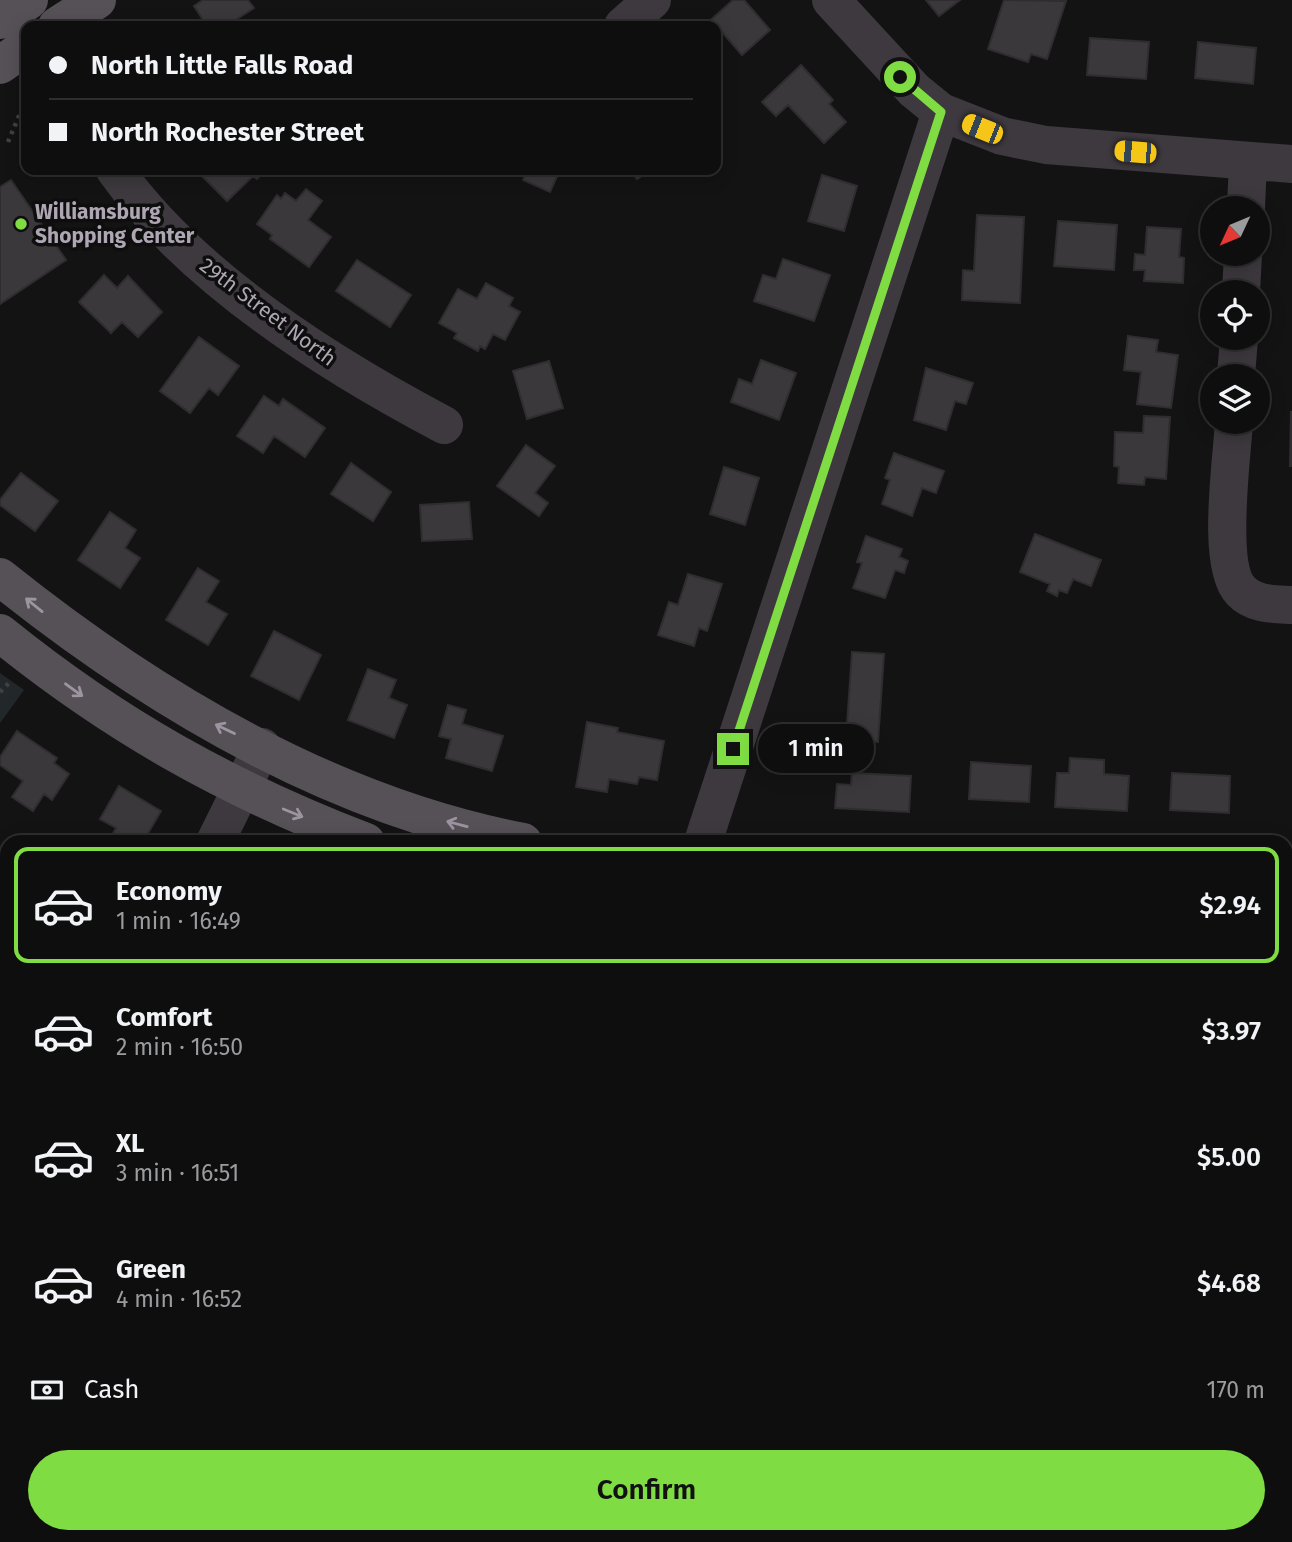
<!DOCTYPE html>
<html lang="en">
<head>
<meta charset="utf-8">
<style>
	body { margin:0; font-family:"Fira Sans",sans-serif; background:#1d1c1d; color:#f1f3f6; height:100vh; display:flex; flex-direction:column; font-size:26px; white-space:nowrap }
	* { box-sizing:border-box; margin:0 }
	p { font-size:23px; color:#9b9c9e }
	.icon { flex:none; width:38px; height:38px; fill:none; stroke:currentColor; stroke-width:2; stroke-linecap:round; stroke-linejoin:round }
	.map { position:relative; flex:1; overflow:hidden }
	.drawer { position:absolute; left:0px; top:835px; width:1293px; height:709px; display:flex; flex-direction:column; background:#0f0e0f; border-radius:21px 21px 0 0; box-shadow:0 4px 18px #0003,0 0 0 2px #2f2e2f }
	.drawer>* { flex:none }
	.top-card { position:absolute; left:21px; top:21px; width:700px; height:154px; border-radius:14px; box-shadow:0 4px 18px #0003,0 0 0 2px #2f2e2f; display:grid; align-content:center; height:154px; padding:0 28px; background:#0f0e0f }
	.needle { width:46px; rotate:226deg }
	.buttons { position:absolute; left:1200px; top:196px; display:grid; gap:14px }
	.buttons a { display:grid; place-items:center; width:70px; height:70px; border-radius:50%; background:#0f0e0f; box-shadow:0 4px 18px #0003,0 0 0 2px #2f2e2f; font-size:35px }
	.end { position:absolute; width:32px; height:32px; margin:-16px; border:9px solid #7fdc43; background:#111; box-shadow:0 0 0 4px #111 }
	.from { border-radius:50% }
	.bubble { position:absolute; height:49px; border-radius:24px; background:#0f0e0f; box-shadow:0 4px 18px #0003,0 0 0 2px #2f2e2f; font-size:23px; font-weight:600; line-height:49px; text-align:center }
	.car { position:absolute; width:21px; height:42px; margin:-21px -10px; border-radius:9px; box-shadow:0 0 5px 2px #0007; background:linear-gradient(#f5c518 24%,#345 0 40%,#f5c518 0 76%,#345 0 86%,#f5c518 0) }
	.top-card b { display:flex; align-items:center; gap:24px; height:66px; font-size:26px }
	.top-card b+b { border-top:2px solid #2f2e2f }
	.top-card i { width:18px; height:18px; background:#f1f3f6 }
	ul { padding:12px 0 0; list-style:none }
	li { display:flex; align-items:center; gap:21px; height:116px; margin:0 14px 10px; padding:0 14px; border:4px solid transparent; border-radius:14px }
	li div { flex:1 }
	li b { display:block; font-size:26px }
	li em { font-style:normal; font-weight:600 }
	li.active { border-color:#7fdc43 }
	li>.icon { width:63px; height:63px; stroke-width:1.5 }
	.pay { display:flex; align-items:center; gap:18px; height:77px; padding:0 28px; font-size:26px }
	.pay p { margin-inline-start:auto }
	.cta { display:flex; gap:14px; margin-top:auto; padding:14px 28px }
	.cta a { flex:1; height:80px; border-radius:42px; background:#7fdc43; color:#111; font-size:28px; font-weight:600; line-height:80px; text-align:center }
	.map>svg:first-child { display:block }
	.green { fill:#222829 }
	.building { fill:#3b383b; stroke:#302d30; stroke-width:2 }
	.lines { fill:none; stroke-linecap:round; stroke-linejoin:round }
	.path { stroke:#423f45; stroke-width:4.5; stroke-dasharray:3.5 5; stroke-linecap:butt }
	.minor { stroke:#3d393e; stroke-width:38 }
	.major { stroke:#565157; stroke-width:38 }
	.oneway { stroke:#9c95a1 }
	.route { stroke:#7fdc43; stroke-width:9 }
	.poi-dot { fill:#7fdc43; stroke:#0f0e0f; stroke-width:2.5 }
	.labels { text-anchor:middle; stroke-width:7; stroke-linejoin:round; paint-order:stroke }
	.poi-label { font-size:21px; font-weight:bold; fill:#aea6b3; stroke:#0f0e0f; text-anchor:start }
	.street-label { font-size:21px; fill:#aea6b3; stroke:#0f0e0f }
</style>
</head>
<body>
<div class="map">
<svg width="1292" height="1542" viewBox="0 0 1292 1542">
	<rect width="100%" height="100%" fill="#141314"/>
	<path class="green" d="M 0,673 L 24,690 L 0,723 Z
		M 0,977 L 7,984 L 7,1130 L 0,1137 Z"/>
	<path class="building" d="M 203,0 L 248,0 L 254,8 L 226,26 L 207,26 L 194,6 Z
		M 733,0 L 744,0 L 770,30 L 742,55 L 722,32 L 716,38 L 716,26 L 704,26 Z
		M 926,0 L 960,0 L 939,16 Z
		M 1004,0 L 1066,1 L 1047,59 L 1031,54 L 1028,62 L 988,49 Z
		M 473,20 L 509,24 L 509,26 L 472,26 Z
		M 1090,38 L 1149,42 L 1146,79 L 1087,75 Z
		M 1198,42 L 1256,48 L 1253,84 L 1195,78 Z
		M 801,65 L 833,100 L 829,104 L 846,122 L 824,143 L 788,105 L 776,116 L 762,102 Z
		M 196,170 L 266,170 L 257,179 L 253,176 L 227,201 Z
		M 527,170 L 560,170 L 550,192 L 523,180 Z
		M 631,170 L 650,170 L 637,179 Z
		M 822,175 L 857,186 L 844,231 L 808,221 Z
		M 11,180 L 66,260 L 0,304 L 0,187 Z
		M 306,189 L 322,201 L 308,220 L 331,237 L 309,267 L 270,239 L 272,235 L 257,224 L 277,195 L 281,199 L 285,193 L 296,201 Z
		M 977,215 L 1024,217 L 1020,303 L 962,300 L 963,270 L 974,271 Z
		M 1058,221 L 1117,225 L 1114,270 L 1054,266 Z
		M 1147,227 L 1181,229 L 1179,257 L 1184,258 L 1183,283 L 1144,281 L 1145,270 L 1134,270 L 1135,254 L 1145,255 Z
		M 783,259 L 830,275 L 814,321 L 754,301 L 763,275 L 776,279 Z
		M 357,260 L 411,295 L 390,327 L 336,291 Z
		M 104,275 L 117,288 L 128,276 L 162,312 L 138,337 L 122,322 L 111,333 L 79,302 Z
		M 486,283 L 513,298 L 509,306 L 520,312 L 505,340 L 493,334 L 485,349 L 480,346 L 478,351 L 454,338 L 457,333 L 439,323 L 458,289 L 477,299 Z
		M 1128,336 L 1158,340 L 1156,352 L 1178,355 L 1171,408 L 1137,404 L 1141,372 L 1124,370 Z
		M 199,337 L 239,366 L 218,395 L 209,388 L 190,413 L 160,391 Z
		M 761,360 L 796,373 L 779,420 L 731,402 L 739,379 L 752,384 Z
		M 549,361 L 563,408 L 527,419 L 513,371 Z
		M 926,368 L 973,383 L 966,404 L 955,401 L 946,430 L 914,420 Z
		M 264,396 L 279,406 L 283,399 L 325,428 L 305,457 L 274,436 L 263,453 L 237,436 Z
		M 1291,412 L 1292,412 L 1292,466 L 1290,466 Z
		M 1144,416 L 1170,417 L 1166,479 L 1145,477 L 1144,485 L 1118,483 L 1119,467 L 1114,466 L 1115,432 L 1143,433 Z
		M 526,445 L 555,466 L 535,493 L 548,503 L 539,516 L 497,486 Z
		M 894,453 L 944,471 L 936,493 L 922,488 L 912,516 L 882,504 L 890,480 L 885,478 Z
		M 351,463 L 391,492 L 373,521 L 331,494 Z
		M 724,467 L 759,478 L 745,525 L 710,514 Z
		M 21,473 L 58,501 L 35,531 L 0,505 L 0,500 Z
		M 469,502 L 472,539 L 422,541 L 420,505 Z
		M 110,512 L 136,530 L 125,548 L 140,558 L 120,588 L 78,560 Z
		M 1035,534 L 1101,560 L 1091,586 L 1073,579 L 1067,593 L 1059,590 L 1057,596 L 1047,591 L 1050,584 L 1020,572 Z
		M 866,536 L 902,549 L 899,557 L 908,561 L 904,573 L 895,570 L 885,598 L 853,588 L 862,563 L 857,562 Z
		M 198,568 L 219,581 L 206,602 L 227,614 L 208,645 L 166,620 Z
		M 688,574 L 722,584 L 707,631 L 699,628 L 694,646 L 658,635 L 669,602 L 678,605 Z
		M 274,631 L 321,655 L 299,700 L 251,676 Z
		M 852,652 L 884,654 L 878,742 L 846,739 Z
		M 368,669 L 396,680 L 389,698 L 407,705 L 394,738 L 348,720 Z
		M 448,705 L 466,710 L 462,724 L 503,736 L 492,771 L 446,758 L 451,739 L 439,736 Z
		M 587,722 L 618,728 L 617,732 L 664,741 L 657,780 L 639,777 L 637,784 L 609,779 L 607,792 L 576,787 Z
		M 17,731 L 57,758 L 54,763 L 69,774 L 52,800 L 44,794 L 33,811 L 12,797 L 23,781 L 0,765 L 0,757 Z
		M 1070,758 L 1104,760 L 1104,774 L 1129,776 L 1127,811 L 1055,807 L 1057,773 L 1069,773 Z
		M 971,762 L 1031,766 L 1029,802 L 969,799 Z
		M 852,773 L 911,776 L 909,812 L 835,808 L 837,784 L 851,785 Z
		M 1172,773 L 1230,776 L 1229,813 L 1170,810 Z
		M 119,786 L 161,811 L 143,842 L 118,842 L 111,837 L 116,828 L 100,819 Z
		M 7,1304 L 7,1329 L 0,1321 L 0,1311 Z
		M 0,1371 L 7,1378 L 7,1388 L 0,1395 Z
		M 1292,1506 L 1292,1542 L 1261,1542 L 1269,1536 L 1286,1536 L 1286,1508 Z
		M 25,1536 L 66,1536 L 71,1541 L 19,1542 Z
		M 428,1536 L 469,1536 L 484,1542 L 426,1542 Z"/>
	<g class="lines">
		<path class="path" d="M 8,142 L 26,99
			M 0,692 L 12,680"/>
		<path class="minor" d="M 831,0 L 914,90 L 941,112 L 1002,136 L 1046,145 L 1292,164
			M 623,26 L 652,0
			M 115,170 C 192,278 328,364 444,425
			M 1246,208 L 1248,161
			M 1241,292 L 1243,254
			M 1236,376 L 1239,338
			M 1234,422 C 1232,458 1216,566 1241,591 C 1254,605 1275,604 1292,605
			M 215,842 L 262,747
			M 703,842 L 941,112
			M 0,1484 L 7,1477
			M 818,1536 L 822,1542
			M 362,1542 L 364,1536
			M 742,1542 L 749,1536"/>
		<path class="major" d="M 0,20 L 29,0
			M 57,26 L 97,0
			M 0,65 L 26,47
			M 0,577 C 151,698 331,805 523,842
			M 0,633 C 115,726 228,789 366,842
			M 1286,888 L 1292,888
			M 1286,936 L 1292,936"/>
	</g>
	<defs><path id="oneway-shaft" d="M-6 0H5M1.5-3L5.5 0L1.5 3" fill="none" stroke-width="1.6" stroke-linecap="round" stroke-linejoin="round" transform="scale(1.75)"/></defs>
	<g class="oneway">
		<use href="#oneway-shaft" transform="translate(34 605) rotate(-141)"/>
		<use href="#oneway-shaft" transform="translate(74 690) rotate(36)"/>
		<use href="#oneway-shaft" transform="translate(225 729) rotate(-154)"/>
		<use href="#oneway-shaft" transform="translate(293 813) rotate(22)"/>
		<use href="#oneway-shaft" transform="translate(457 824) rotate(-165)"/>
	</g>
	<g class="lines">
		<path class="route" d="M 733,749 L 941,112 L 900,77"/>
	</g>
	<circle class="poi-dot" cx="21" cy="224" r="7"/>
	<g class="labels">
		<g class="poi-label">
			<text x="35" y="219">Williamsburg<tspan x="35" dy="24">Shopping Center</tspan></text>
		</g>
		<g class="street-label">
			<text transform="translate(268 312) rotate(37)" y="7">29th Street North</text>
		</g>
	</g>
</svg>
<div class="buttons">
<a><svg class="needle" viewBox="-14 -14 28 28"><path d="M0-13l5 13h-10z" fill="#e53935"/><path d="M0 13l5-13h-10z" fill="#9b9c9e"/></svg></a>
<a><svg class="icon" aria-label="locate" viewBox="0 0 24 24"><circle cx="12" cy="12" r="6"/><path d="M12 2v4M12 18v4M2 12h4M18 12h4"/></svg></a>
<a><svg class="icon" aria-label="layers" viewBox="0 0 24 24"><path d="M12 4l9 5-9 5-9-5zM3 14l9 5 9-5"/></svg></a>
</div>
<i class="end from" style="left:900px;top:77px"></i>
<i class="end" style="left:733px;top:749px"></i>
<div class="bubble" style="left:758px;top:724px;width:116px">1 min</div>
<i class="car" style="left:982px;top:129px;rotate:292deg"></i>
<i class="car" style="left:1135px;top:152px;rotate:275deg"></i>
<div class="top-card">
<b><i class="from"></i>North Little Falls Road</b>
<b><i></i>North Rochester Street</b>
</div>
<section class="drawer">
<ul>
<li class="active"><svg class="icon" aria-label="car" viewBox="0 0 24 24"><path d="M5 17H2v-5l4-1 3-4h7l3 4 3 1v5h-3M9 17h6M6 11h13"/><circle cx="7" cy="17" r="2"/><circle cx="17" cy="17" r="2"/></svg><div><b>Economy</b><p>1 min · 16:49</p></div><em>$2.94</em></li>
<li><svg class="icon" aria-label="car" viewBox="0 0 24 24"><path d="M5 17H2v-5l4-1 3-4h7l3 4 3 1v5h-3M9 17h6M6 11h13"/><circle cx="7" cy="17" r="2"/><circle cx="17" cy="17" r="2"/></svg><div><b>Comfort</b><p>2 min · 16:50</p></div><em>$3.97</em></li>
<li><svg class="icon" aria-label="car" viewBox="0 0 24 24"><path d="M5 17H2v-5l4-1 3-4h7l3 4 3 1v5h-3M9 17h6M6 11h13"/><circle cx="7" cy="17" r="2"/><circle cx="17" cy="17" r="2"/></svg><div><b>XL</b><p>3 min · 16:51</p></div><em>$5.00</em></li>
<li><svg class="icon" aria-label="car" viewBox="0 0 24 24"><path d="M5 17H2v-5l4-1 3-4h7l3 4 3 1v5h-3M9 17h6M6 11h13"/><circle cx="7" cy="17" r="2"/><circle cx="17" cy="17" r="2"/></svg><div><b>Green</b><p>4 min · 16:52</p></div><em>$4.68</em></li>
</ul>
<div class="pay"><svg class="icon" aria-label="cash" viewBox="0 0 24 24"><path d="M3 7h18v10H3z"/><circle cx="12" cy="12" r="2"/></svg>Cash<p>170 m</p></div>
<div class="cta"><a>Confirm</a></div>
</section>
</div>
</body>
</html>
